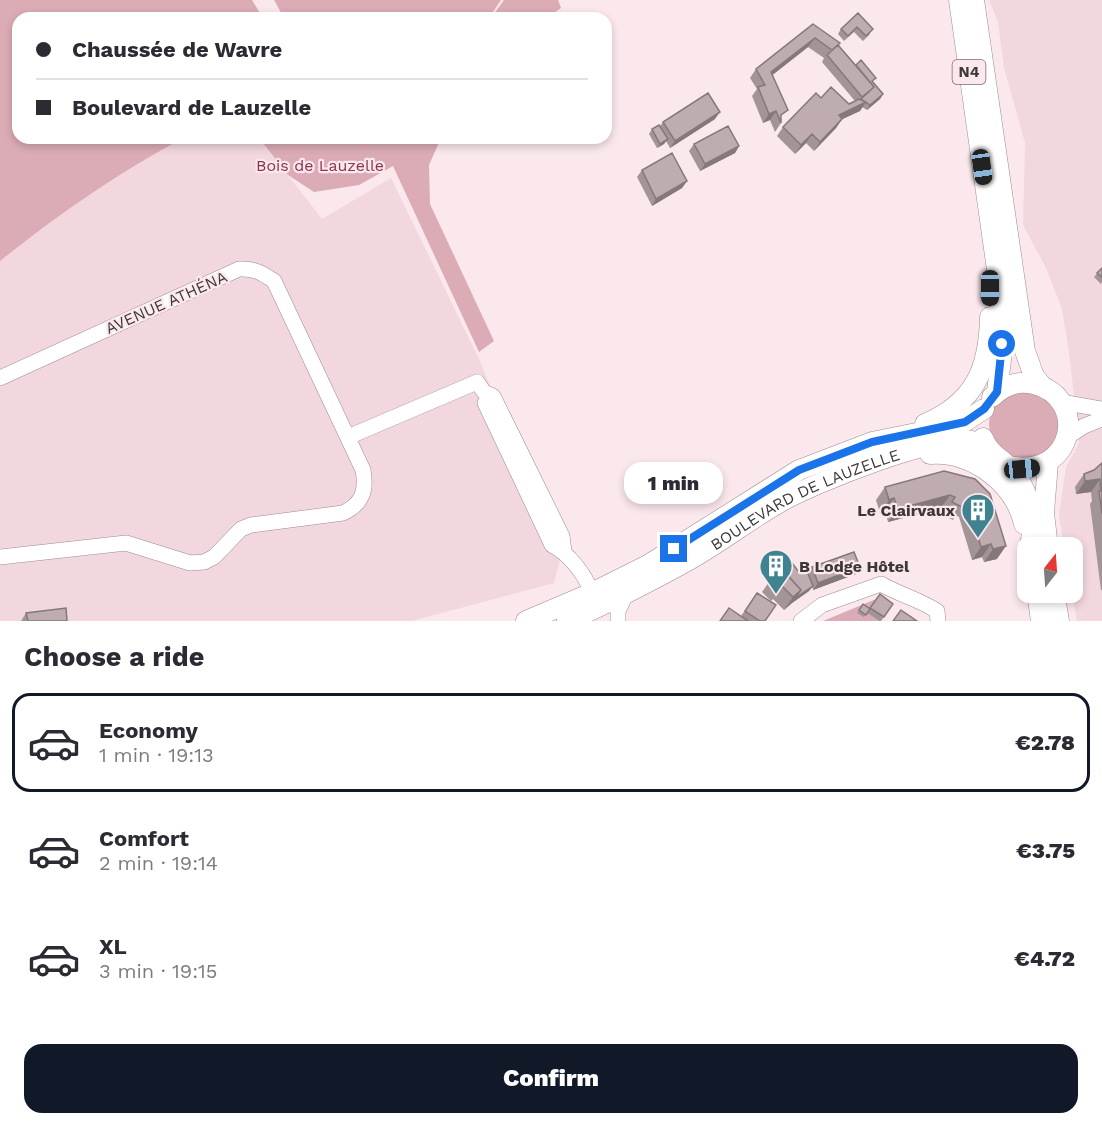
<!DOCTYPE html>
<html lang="en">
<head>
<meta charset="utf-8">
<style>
	body { margin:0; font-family:"Work Sans",sans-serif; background:#f7f7f7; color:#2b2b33; height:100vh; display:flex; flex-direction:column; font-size:22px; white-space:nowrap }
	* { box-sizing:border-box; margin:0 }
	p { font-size:20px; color:#7c7c81 }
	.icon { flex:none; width:33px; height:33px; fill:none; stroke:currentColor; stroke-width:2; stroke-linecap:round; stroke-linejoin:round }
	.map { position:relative; height:621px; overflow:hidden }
	.details { display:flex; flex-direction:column; background:#fff; flex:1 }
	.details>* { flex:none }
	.guide { position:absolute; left:12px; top:12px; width:600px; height:132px; border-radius:18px; box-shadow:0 3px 9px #0003; display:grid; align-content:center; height:132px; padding:0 24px; background:#fff }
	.needle { width:39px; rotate:17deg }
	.controls { position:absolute; left:1017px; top:537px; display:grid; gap:12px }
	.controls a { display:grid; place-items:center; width:66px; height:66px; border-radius:12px; background:#fff; box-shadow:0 3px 9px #0003; font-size:30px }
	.end { position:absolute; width:27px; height:27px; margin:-14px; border:8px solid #1a73e8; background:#fff; box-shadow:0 0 0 3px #fff }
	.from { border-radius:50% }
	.bubble { position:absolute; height:42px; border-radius:18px; background:#fff; box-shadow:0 3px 9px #0003; font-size:20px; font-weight:800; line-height:42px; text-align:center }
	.car { position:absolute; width:18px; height:36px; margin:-18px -9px; border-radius:8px; box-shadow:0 0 4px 2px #0007; background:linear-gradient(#222 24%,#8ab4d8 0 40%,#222 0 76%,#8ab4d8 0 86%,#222 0) }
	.guide b { display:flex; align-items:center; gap:21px; height:57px; font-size:22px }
	.guide b+b { border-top:2px solid #e1e1e2 }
	.guide i { width:15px; height:15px; background:#2b2b33 }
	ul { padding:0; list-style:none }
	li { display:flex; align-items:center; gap:18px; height:99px; margin:0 12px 9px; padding:0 12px; border:3px solid transparent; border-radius:18px }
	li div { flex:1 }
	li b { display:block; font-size:22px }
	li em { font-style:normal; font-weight:800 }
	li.active { border-color:#111827 }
	li>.icon { width:54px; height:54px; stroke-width:1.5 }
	h2 { padding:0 24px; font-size:27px; line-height:72px }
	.primary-button { display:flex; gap:12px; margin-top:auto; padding:12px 24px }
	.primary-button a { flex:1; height:69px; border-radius:18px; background:#111827; color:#fff; font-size:24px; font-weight:800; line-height:69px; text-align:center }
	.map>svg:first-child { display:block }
	.built { fill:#f2d8de }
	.green { fill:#dbacb6 }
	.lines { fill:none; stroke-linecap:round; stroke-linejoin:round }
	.minor-casing { stroke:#9c8b8f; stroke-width:16 }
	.major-casing { stroke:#9c8b8f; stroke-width:21 }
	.minor { stroke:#fff; stroke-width:15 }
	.major { stroke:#fff; stroke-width:20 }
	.wall { fill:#a39497 }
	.shaded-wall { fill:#85787b }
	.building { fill:#beacb0; stroke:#85787b; stroke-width:1.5 }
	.route { stroke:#1a73e8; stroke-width:8 }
	.labels { text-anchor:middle; stroke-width:4.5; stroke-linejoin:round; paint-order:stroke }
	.shield { fill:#fbe8ec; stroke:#776c6e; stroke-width:1.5 }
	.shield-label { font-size:15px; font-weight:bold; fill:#3e3738 }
	.park-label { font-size:16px; fill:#87354f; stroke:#fbe8ec }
	.street-label { font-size:16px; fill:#3e3738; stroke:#fbe8ec }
	.poi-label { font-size:16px; font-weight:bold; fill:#3e3738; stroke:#fbe8ec; text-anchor:end }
</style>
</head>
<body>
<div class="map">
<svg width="1102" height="621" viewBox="0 0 1102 621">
	<rect width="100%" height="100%" fill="#fbe8ec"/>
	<path class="built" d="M 989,0 L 1102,0 L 1102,621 L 1077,621 L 1072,593 L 1072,548 L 1064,547 L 1059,515 L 1066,467 L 1079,443 L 1069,352 L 1062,309 L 1046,268 L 1023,225 L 1025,143 L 1004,68 L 998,22 Z
		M 0,134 L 18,138 L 259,138 L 322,219 L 391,178 L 480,361 L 560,560 L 554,583 L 412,621 L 0,621 Z"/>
	<path class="green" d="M 0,0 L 252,0 L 263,18 L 18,18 L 18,138 L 183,138 C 118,173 57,215 0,261 Z
		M 274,0 L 501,0 L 489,18 L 284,18 Z
		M 504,0 L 558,0 L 561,8 L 548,17 L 491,18 Z
		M 259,138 L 335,138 L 339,144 L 399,138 L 441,138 L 429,165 L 430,204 L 494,341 L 479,352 L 393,166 L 359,185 L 314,192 L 288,175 Z
		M989 424a35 35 0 1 1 70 0a35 35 0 1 1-70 0Z
		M 876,599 L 867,613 L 879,621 L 823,621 Z"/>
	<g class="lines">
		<g class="minor-casing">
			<path id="minor" d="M 0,378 L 239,269 C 254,268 262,273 274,281 L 363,470 C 367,491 362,504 343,513 L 251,525 L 241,529 L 214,557 L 204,562 L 190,563 L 126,543 L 0,557
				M 1061,402 L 1102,409
				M 485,403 L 552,545 C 570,554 585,575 592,593
				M 348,437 L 477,382 L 484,392 L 493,396 L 562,536 L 564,551
				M 1066,438 L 1084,426 L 1102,419
				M 618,621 L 618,611 L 626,594
				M 801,621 L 822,605 L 881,584 C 900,595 919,599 937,611 L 938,621"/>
		</g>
		<g class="major-casing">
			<g id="major">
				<path d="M 959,0 L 1000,291 L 1003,344 L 997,392"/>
				<path d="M 974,0 L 1025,351 L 1034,376 L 1042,386"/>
				<path d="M 992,397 C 1003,386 1018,380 1034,384 C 1090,398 1074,480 1009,466"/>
				<path d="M 925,424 C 974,403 989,370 990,317"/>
				<path d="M 983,438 C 988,453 1001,458 1011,469 C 1026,486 1034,511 1032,534 C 1031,539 1030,542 1031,548"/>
				<path d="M 930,454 C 972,451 1015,483 1024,524"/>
				<path d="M 1048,548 L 1044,513 L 1048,462"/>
				<path d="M 1037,592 L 1041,621"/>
				<path d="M 1054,592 L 1059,621"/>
				<path d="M 526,621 L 592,593 L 648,565 L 799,470 L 872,442 L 961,424 L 984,409"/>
				<path id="s1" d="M 567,621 C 609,603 649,582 689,560 C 721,542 750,519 782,501 C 817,482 934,434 972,441 C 978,443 983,447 988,450"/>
			</g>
		</g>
		<use href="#minor" class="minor"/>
		<use href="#major" class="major"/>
	</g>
	<path class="wall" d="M 858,13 L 870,34 L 863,41 L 854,32 L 844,41 L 838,34 L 841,29 Z
		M 813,24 L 838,45 L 856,65 L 873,82 L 883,94 L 880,99 L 867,110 L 862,107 L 860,111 L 842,119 L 836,128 L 814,151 L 806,143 L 795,154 L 777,136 L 783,127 L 821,98 L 849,104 L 855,101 L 822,62 L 824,58 L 808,47 L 772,75 L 781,120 L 781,123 L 775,132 L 770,120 L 763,123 L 752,96 L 757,89 L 750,78 L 756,69 Z
		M 715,119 L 670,148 L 666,141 L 664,144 L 657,148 L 649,134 L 652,129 L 660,126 L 663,122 Z
		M 694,144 L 739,146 L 735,153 L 700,171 L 689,151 Z
		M 642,170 L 687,181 L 682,188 L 652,206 L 637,177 Z
		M 1102,268 L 1102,282 L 1101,284 L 1094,277 Z
		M 1102,463 L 1102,590 L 1101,590 L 1090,504 L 1092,501 L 1091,492 L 1076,494 L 1075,487 L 1084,474 L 1094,470 Z
		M 975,479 L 997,559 L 984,562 L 982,557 L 972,560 L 959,517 L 956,515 L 953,520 L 943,515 L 946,510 L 941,508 L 888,522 L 885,511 L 880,513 L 876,500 L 885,487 Z
		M 779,562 L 798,571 L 808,573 L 812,567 L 860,567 L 856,574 L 813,590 L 812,587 L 809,591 L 792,603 L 784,610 L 773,599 L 771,601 L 762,592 L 771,579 L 779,571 L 776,567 Z
		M 757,593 L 765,621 L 719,621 L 741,616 Z
		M 880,594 L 893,604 L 881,621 L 879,621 L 867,613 L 864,617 L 857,613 L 863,604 L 870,609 Z
		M 26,613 L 67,621 L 21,621 Z"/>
	<path class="shaded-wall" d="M 815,38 L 808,47 L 765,81 L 771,72 Z
		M 883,94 L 880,99 L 867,110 L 870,105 Z
		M 866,102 L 860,111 L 832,124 L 839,115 Z
		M 776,111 L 770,120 L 763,123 L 769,114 Z
		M 720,112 L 715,119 L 670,148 L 675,141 Z
		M 842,119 L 836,128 L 814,151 L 820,142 Z
		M 812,134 L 806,143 L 795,154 L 801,145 Z
		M 668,139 L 664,144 L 657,148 L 660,144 Z
		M 739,146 L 735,153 L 700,171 L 705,164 Z
		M 687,181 L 682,188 L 652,206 L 656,199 Z
		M 1100,479 L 1091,492 L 1076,494 L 1085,481 Z
		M 950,495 L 941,508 L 888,522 L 898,509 Z
		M 894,498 L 885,511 L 880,513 L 889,500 Z
		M 991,544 L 982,557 L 972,560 L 981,547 Z
		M 1006,546 L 997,559 L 984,562 L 993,549 Z
		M 860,567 L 856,574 L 813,590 L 818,583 Z
		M 813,586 L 809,591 L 792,603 L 795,598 Z
		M 801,590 L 792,603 L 784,610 L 793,597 Z"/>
	<path class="building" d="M 858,13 L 873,29 L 866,36 L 857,27 L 848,36 L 841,29 Z
		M 813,24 L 840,43 L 832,50 L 815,38 L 771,72 L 788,110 L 781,115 L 781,123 L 776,111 L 769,114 L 758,87 L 765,85 L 756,69 Z
		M 838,45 L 874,87 L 862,97 L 827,55 Z
		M 861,60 L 876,78 L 872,81 L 883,94 L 870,105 L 861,99 L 874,87 L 856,65 Z
		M 831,87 L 849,104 L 859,99 L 866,102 L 839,115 L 842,119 L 820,142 L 812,134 L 801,145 L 783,127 L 816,93 L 821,98 Z
		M 708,93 L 720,112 L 675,141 L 663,122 Z
		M 659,125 L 668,139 L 660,144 L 652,129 Z
		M 728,126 L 739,146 L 705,164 L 694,144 Z
		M 672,153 L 687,181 L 656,199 L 642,170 Z
		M 1102,268 L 1102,277 L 1097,273 Z
		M 1102,463 L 1102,514 L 1099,491 L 1101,491 L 1100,479 L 1085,481 L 1084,474 L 1094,470 Z
		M 944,471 L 975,479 L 990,494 L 1006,546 L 993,549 L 991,544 L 981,547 L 968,504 L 965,502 L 962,507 L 952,502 L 955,497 L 950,495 L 898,509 L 894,498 L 889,500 L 885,487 Z
		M 854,552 L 860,567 L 818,583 L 812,567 Z
		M 787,556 L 798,571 L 806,569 L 813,586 L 795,598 L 801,590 L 789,577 L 790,576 L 779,562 Z
		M 782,569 L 801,590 L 793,597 L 782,586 L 781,588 L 771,579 Z
		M 757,593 L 776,605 L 765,621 L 760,621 L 745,611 Z
		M 880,594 L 893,604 L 884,617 L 870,608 Z
		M 863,604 L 870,609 L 866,615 L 859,610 Z
		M 66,608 L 67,621 L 28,621 L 26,613 Z
		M 729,608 L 748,621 L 720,621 Z
		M 901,610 L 917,621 L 893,621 Z"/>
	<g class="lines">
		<path class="route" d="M 674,549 L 799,470 L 872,442 L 965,422 L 984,409 L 997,392 L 1002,344"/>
	</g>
	<defs>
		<g id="building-pin" transform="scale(1.725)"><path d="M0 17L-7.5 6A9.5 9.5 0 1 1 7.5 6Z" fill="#3f8391" stroke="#fbe8ec"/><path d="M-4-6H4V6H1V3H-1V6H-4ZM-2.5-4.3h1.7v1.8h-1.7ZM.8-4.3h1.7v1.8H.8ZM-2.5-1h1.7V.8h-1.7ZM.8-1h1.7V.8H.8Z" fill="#fff"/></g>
	</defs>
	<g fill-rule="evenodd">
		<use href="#building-pin" x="978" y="510"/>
		<use href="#building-pin" x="776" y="566"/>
	</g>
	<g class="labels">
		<rect class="shield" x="952.5" y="60" width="33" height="24" rx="4.5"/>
		<g class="shield-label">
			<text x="969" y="77">N4</text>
		</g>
		<g class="park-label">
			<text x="320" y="171">Bois de Lauzelle</text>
		</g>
		<g class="street-label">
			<text transform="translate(166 302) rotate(-24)" y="6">AVENUE ATHÉNA</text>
			<text dy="6" stroke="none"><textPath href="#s1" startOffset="268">BOULEVARD DE LAUZELLE</textPath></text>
		</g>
		<g class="poi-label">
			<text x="955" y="516">Le Clairvaux</text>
			<text x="799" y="572" text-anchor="start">B Lodge Hôtel</text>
		</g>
	</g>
</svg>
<div class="controls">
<a><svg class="needle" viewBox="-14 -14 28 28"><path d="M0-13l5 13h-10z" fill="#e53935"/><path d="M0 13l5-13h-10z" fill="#7c7c81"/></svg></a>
</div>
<i class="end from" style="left:1002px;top:344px"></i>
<i class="end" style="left:674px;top:549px"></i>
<div class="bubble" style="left:624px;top:462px;width:99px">1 min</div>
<i class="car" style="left:982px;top:167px;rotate:172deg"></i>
<i class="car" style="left:990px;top:288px;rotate:180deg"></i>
<i class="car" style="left:1022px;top:469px;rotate:84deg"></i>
<div class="guide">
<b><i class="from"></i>Chaussée de Wavre</b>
<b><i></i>Boulevard de Lauzelle</b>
</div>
</div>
<section class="details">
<h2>Choose a ride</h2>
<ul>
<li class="active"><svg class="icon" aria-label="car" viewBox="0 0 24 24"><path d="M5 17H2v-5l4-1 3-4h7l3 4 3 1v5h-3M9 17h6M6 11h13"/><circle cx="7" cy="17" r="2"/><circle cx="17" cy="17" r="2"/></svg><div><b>Economy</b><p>1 min · 19:13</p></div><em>€2.78</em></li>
<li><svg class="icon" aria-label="car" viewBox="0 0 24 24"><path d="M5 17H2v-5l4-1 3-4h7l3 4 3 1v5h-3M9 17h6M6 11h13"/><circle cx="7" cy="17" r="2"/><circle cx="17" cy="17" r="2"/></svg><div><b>Comfort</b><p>2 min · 19:14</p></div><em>€3.75</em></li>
<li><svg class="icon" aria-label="car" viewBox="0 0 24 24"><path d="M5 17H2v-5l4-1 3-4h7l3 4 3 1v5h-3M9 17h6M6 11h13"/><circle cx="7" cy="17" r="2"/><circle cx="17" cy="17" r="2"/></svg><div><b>XL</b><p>3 min · 19:15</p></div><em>€4.72</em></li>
</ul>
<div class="primary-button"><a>Confirm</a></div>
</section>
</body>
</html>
